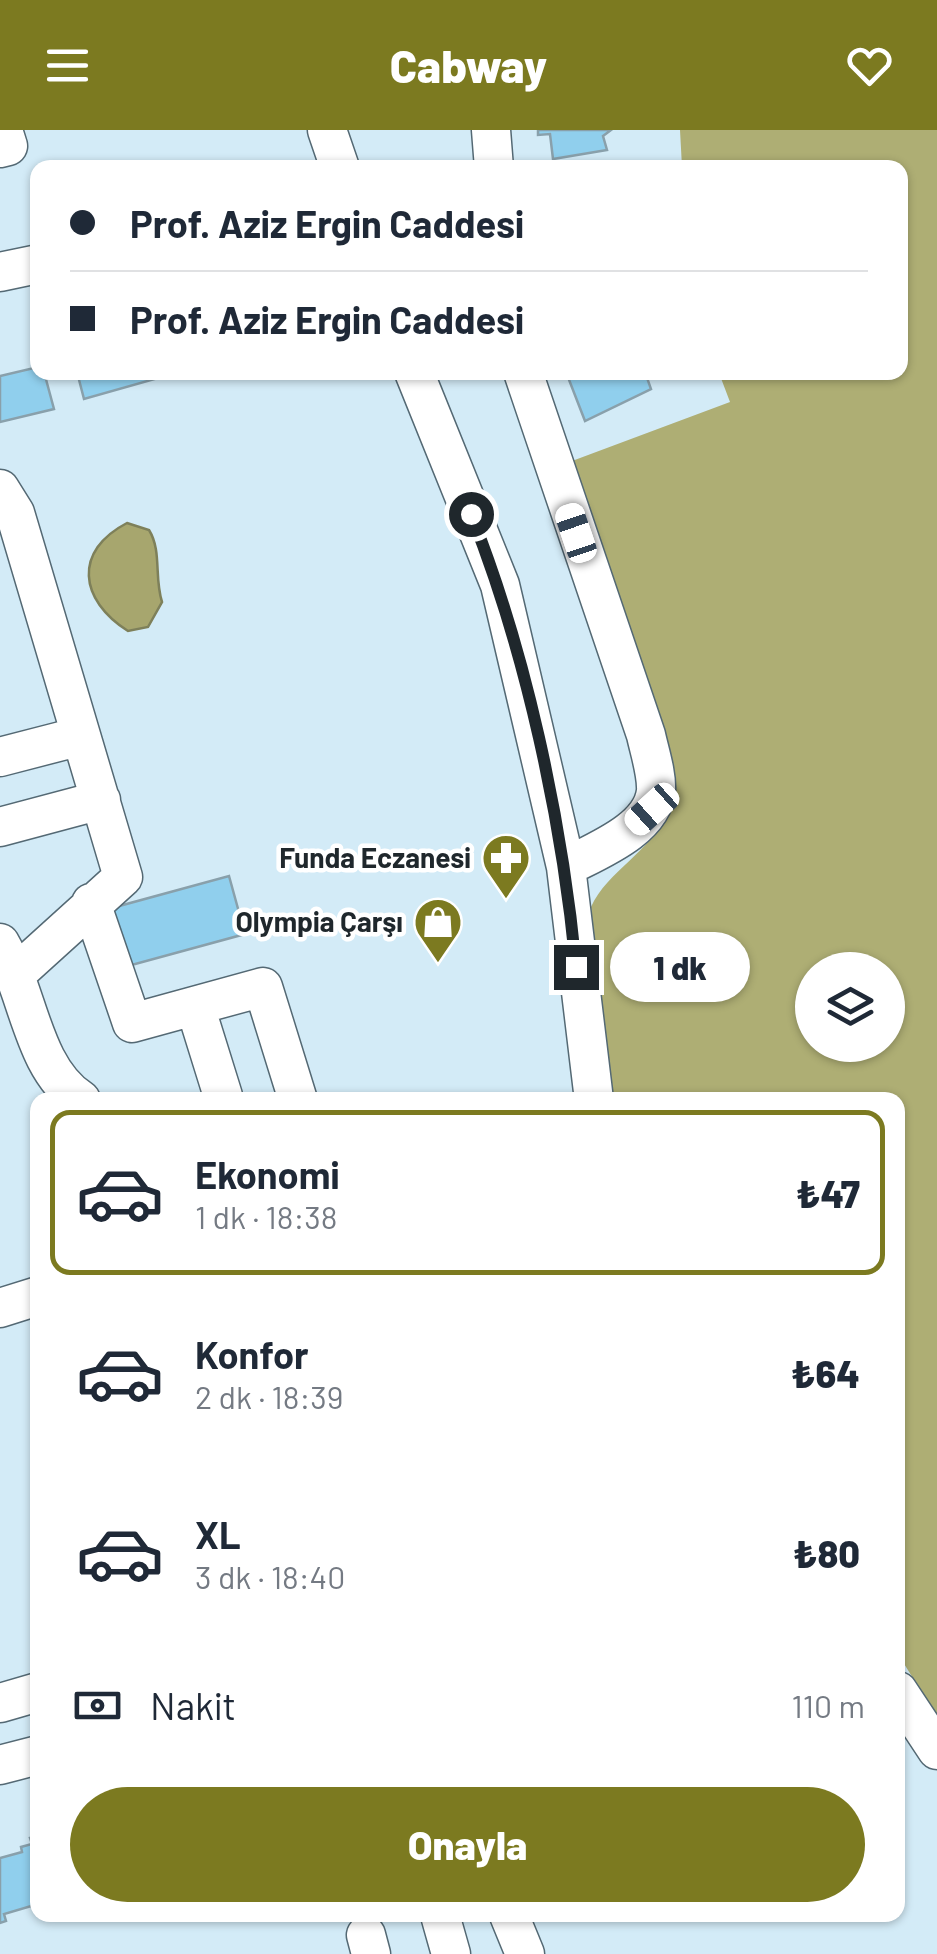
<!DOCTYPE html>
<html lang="tr">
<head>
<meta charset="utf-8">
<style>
	body { margin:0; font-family:Barlow,sans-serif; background:#f2f2f3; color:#1f2937; height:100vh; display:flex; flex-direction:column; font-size:38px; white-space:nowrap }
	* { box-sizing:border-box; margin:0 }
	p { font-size:32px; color:#747a83 }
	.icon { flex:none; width:55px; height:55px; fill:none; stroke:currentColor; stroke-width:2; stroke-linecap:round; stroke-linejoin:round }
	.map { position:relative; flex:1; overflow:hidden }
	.details { position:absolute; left:30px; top:962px; width:875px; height:830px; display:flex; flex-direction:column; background:#fff; border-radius:20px; box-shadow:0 2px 8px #0004 }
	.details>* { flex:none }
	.banner { position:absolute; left:30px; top:30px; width:878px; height:220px; border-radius:20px; box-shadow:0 2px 8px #0004; display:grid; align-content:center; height:220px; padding:0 40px; background:#fff }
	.controls { position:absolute; left:795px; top:822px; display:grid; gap:20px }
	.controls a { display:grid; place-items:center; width:110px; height:110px; border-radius:50%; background:#fff; box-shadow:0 2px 8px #0004; font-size:50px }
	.end { position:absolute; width:45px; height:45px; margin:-22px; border:12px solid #1f272c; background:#fff; box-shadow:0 0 0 5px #fff }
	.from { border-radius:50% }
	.bubble { position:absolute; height:70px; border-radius:35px; background:#fff; box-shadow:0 2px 8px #0004; font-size:32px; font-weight:800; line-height:70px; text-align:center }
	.car { position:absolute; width:30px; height:60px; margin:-30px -15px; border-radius:12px; box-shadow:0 0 8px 2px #0007; background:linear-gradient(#fff 24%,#345 0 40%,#fff 0 76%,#345 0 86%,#fff 0) }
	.banner b { display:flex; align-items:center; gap:35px; height:95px; font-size:38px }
	.banner b+b { border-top:2px solid #e0e1e3 }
	.banner i { width:25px; height:25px; background:#1f2937 }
	ul { padding:18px 0 0; list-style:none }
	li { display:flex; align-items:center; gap:30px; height:165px; margin:0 20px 15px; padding:0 20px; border:5px solid transparent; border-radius:20px }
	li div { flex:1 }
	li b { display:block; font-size:38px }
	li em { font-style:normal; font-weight:800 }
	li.active { border-color:#7c7a20 }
	li>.icon { width:90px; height:90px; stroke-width:1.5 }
	.pay { display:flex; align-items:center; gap:25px; height:110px; padding:0 40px; font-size:38px }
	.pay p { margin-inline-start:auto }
	.primary-button { display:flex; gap:20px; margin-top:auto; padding:20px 40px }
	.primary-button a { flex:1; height:115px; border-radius:60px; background:#7c7a20; color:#fff; font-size:40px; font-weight:800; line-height:115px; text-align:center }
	header { display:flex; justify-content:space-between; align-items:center; height:130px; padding:0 40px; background:#7c7a20; color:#fff; font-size:45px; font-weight:800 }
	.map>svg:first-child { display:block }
	.forest { fill:#aeae74; fill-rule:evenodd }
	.water { fill:#a7a66e; stroke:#7e805a; stroke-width:2.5 }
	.building { fill:#90cfed; stroke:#89a0ab; stroke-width:2.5 }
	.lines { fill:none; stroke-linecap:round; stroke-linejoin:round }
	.minor-casing { stroke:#546974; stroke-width:41 }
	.minor { stroke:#fff; stroke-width:38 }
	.route { stroke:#1f272c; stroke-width:12 }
	.labels { text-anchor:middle; stroke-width:9; stroke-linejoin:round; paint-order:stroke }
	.poi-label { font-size:28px; font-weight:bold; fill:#1f272c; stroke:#fff; text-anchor:end }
</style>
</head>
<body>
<header><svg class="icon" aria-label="menu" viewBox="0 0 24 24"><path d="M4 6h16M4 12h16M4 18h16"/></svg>Cabway<svg class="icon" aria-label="heart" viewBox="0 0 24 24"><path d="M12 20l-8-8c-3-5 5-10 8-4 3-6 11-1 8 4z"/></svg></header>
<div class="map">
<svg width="937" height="1824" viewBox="0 0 937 1824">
	<rect width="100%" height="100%" fill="#d3ebf7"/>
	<path class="forest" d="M 680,0 L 937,0 L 937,1587 L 898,1524 L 898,970 L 613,970 L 608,946 L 591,777 C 608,740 649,724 670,680 L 564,334 L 730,272 L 719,243 L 900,242 L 900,38 L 682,37 ZM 812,840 L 888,840 L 888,915 L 812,915 Z"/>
	<path class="water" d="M 127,393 L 149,400 C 162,421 154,447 162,472 L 148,497 L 128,501 C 79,470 73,421 127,393 Z"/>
	<path class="building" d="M 538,0 L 611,0 L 603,6 L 607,20 L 553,29 L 550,4 L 538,5 Z
		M 38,237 L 38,242 L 44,242 L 54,279 L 0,292 L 0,246 Z
		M 77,242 L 168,242 L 169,245 L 84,269 Z
		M 566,242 L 645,242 L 651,259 L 585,291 Z
		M 229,746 L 245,804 L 117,839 L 101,781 Z
		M 38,1706 L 38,1774 L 4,1784 L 6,1791 L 0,1793 L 0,1728 L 22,1722 L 21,1717 L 32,1714 L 30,1708 Z"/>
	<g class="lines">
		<g class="minor-casing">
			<path id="minor" d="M 327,0 L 340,38
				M 491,0 L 494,38
				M 0,18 L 8,16 L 3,0
				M 0,142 L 38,134
				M 414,242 L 500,455 L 566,737 L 594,970
				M 523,242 L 646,605 C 650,623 657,644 656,661 C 652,700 596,721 566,737
				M 0,359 L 15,383 L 123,747 L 17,843
				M 0,627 L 81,606
				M 0,697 L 101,670
				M 91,773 L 132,893 L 263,857 L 298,970
				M 0,813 C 29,863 32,938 81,970
				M 195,876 L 223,966
				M 0,1178 L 38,1166
				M 898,1561 L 937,1620
				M 0,1573 L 38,1562
				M 0,1635 L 38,1625
				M 440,1785 L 451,1824
				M 509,1785 L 525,1824
				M 366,1805 L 371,1824"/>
		</g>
		<use href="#minor" class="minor"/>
	</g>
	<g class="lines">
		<path class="route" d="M 471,384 C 526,522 562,690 576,837"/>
	</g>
	<defs>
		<g id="pharmacy-pin" transform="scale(2.5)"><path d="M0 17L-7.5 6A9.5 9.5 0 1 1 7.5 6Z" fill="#7c7a20" stroke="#fff"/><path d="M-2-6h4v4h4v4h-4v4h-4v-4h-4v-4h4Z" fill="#fff"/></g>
		<g id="shop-pin" transform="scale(2.5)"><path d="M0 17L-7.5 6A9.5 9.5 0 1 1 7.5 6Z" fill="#7c7a20" stroke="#fff"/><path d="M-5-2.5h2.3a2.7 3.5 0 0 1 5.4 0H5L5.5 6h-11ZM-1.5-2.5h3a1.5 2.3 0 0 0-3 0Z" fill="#fff"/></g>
	</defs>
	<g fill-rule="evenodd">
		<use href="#pharmacy-pin" x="506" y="728"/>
		<use href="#shop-pin" x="438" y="792"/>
	</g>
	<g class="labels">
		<g class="poi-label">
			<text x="471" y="738">Funda Eczanesi</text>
			<text x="403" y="802">Olympia Çarşı</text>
		</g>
	</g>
</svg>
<div class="controls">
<a><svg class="icon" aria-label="layers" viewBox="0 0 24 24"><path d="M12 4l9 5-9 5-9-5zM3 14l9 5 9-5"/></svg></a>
</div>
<i class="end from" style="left:471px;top:384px"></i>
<i class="end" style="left:576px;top:837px"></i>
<div class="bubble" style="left:610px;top:802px;width:140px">1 dk</div>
<i class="car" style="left:576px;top:403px;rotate:341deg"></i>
<i class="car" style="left:652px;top:679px;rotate:228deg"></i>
<div class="banner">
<b><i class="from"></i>Prof. Aziz Ergin Caddesi</b>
<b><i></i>Prof. Aziz Ergin Caddesi</b>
</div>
<section class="details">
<ul>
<li class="active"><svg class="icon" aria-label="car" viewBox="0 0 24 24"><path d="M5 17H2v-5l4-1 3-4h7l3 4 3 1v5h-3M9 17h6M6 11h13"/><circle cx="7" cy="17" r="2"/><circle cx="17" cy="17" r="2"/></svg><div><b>Ekonomi</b><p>1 dk · 18:38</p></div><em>₺47</em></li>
<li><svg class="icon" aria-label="car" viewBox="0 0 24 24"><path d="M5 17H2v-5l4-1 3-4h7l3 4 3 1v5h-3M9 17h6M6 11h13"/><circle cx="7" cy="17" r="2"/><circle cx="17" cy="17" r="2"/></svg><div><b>Konfor</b><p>2 dk · 18:39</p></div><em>₺64</em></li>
<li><svg class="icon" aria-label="car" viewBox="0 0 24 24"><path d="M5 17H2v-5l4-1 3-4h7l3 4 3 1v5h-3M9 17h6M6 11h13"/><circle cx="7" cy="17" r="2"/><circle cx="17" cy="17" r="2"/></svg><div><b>XL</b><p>3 dk · 18:40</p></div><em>₺80</em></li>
</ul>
<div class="pay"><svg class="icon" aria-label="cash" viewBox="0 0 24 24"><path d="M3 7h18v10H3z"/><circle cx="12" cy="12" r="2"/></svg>Nakit<p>110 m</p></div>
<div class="primary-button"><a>Onayla</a></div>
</section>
</div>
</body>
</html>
